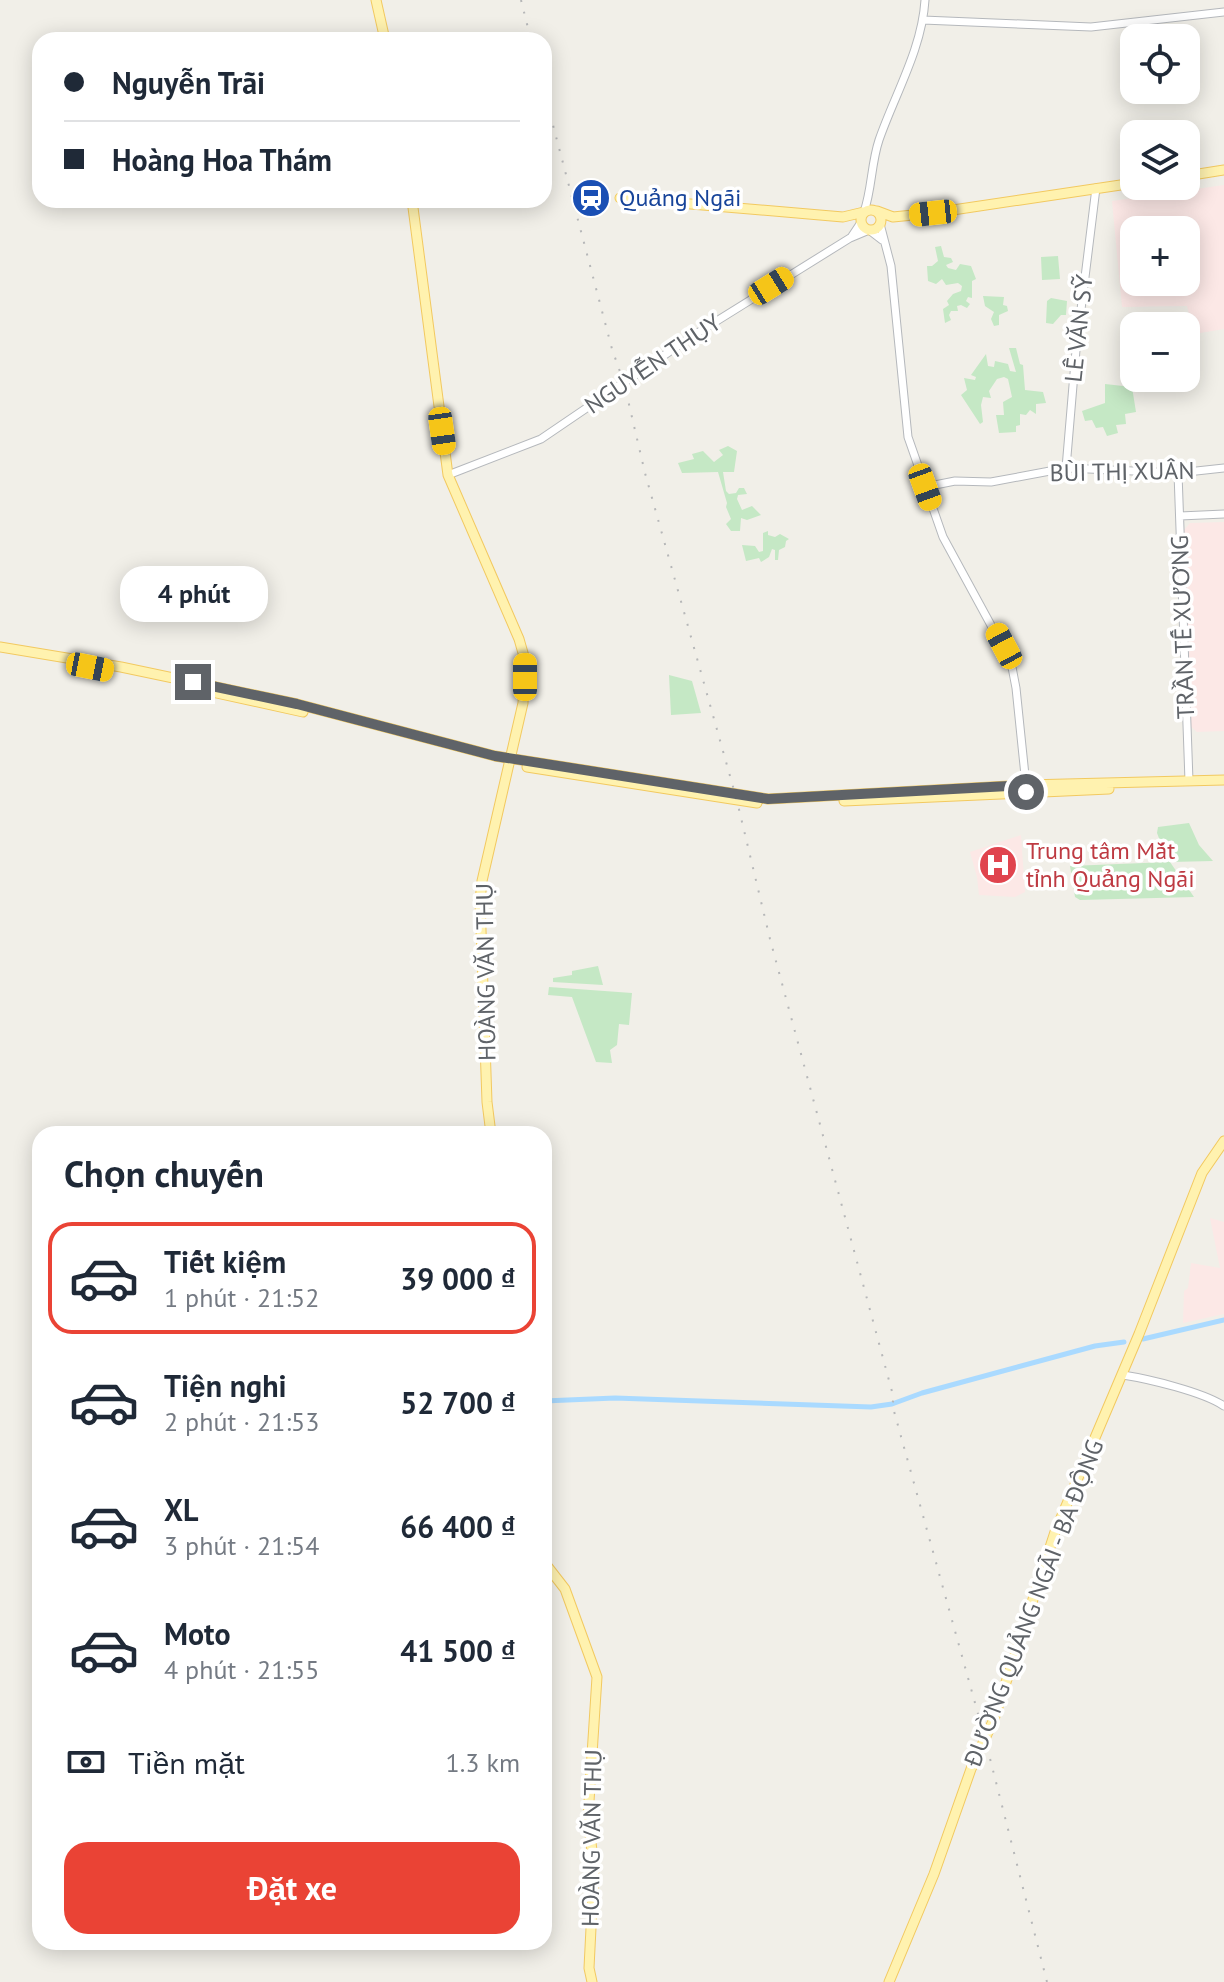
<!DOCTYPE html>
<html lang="vi">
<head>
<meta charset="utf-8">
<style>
	body { margin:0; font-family:"PT Sans",sans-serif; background:#f2f2f3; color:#1f2937; height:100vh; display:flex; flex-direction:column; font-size:30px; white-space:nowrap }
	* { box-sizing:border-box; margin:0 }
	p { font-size:26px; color:#747a83 }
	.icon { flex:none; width:44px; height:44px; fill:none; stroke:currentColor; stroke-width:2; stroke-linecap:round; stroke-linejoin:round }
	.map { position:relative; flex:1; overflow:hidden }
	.details { position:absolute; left:32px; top:1126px; width:520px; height:824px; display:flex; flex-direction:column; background:#fff; border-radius:24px; box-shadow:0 4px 20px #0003 }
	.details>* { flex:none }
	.banner { position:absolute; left:32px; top:32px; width:520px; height:176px; border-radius:24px; box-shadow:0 4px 20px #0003; display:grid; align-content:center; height:176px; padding:0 32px; background:#fff }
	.tools { position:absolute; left:1120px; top:24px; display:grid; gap:16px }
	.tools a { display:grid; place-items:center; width:80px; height:80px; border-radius:16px; background:#fff; box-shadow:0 4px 20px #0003; font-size:40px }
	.end { position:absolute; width:36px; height:36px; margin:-18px; border:10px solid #5f6368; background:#fff; box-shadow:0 0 0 4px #fff }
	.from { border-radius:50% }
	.bubble { position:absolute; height:56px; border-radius:24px; background:#fff; box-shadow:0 4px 20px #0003; font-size:26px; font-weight:700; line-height:56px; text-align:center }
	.car { position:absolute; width:24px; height:48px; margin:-24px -12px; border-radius:10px; box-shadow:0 0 6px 2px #0007; background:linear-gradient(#f5c518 24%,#345 0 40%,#f5c518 0 76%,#345 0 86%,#f5c518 0) }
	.banner b { display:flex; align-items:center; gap:28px; height:76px; font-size:30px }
	.banner b+b { border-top:2px solid #e0e1e3 }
	.banner i { width:20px; height:20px; background:#1f2937 }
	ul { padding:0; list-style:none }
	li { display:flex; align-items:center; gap:24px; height:112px; margin:0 16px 12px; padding:0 16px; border:4px solid transparent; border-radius:24px }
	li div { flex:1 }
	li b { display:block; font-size:30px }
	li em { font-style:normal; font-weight:700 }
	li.active { border-color:#ea4335 }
	li>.icon { width:72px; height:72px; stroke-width:1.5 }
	h2 { padding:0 32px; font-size:36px; line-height:96px }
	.pay { display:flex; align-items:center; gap:20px; height:88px; padding:0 32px; font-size:30px }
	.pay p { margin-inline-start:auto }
	.action { display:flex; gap:16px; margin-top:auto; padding:16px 32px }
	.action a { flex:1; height:92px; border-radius:24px; background:#ea4335; color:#fff; font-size:32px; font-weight:700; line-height:92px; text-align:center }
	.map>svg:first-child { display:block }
	.medical { fill:#fce8e6; fill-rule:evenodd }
	.green { fill:#c5e8c5 }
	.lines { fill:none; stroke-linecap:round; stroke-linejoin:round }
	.canal { stroke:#aadaff; stroke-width:5 }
	.minor-casing { stroke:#b5b8bc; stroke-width:9 }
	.major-casing { stroke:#f2c960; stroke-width:11 }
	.minor { stroke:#fff; stroke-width:7 }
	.major { stroke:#fff2af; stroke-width:9 }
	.rail { stroke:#b6b7b8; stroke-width:2; stroke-dasharray:2 10; stroke-linecap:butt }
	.route { stroke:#5f6368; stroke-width:10 }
	.labels { text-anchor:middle; stroke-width:7; stroke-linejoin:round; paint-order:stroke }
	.transit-label { font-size:24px; fill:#164399; stroke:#fff; text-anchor:start }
	.street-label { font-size:24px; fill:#5f6368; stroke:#fff }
	.health-label { font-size:24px; fill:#be3a42; stroke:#fff; text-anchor:start }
</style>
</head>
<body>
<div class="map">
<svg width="1224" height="1982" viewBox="0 0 1224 1982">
	<rect width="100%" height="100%" fill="#f1efe8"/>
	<path class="medical" d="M 1224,185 L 1224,329 L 1194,334 L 1187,306 L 1122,307 L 1112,201 ZM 1134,230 L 1186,230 L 1186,282 L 1134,282 Z
		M 1224,522 L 1224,731 L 1197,732 L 1190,726 L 1184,530 L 1190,523 Z
		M 1021,835 L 1025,892 L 1015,897 L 979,895 L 977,877 L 970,852 Z
		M 1210,1218 L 1224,1222 L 1224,1314 L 1183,1323 L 1184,1291 L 1188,1288 L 1191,1263 L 1220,1268 Z"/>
	<path class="green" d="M 941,246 L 944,257 L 951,258 L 953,262 L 946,265 L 948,268 L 956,270 L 960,264 L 971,266 L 976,279 L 972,281 L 972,298 L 968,297 L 966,301 L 970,304 L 967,308 L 961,305 L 957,306 L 958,311 L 951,311 L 949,315 L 951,320 L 945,323 L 943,309 L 949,305 L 947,301 L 953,294 L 961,291 L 962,286 L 958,283 L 946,285 L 942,279 L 936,284 L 928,281 L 927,266 L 932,266 L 938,261 L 935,247 Z
		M 1058,256 L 1060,279 L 1042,280 L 1041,257 Z
		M 983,296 L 1004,297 L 1003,305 L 1007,306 L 1008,311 L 999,315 L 999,325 L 994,326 L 991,319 L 994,312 L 985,306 Z
		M 1051,298 L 1067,301 L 1066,315 L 1061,315 L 1053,324 L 1046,323 L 1047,301 Z
		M 1009,348 L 1016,348 L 1020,364 L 1023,365 L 1025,390 L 1043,392 L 1046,403 L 1036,404 L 1036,414 L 1030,410 L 1026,415 L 1020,414 L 1020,425 L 1016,426 L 1016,432 L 999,433 L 996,415 L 1004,415 L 1003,402 L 1012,397 L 1008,379 L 1004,377 L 997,379 L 989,391 L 991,398 L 983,397 L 981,405 L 983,422 L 980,424 L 961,395 L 967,390 L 964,378 L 975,380 L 976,377 L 971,375 L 986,354 L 988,366 L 994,367 L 995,361 L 1008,364 L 1010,371 L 1016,372 Z
		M 1105,384 L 1132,387 L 1136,412 L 1125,414 L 1126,424 L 1116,425 L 1118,433 L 1107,436 L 1103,427 L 1096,428 L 1092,420 L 1085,421 L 1082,411 L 1105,403 Z
		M 728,446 L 737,451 L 734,472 L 723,472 L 726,491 L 729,494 L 736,493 L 739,488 L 744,488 L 747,494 L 738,495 L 737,499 L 742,510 L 752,506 L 761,515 L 747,520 L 741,518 L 740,531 L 731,531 L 726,524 L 731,519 L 726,507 L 727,503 L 718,472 L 682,473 L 678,463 L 694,459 L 692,454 L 703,451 L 714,462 L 723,455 L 719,450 Z
		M 768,531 L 768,535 L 775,537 L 780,534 L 789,539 L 786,541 L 785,547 L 779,550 L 778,560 L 775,560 L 775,550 L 772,549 L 769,557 L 761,562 L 759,558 L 746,561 L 742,545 L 755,546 L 759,552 L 763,551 L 763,533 Z
		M 669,675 L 692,681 L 701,713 L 671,715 Z
		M 1189,823 L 1199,845 L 1213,861 L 1170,862 L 1194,897 L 1080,900 L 1075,897 L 1070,866 L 1168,862 L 1157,833 L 1158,827 Z
		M 598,966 L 603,985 L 553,982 L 553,978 L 572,975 L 572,971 Z
		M 549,987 L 632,993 L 629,1025 L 619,1024 L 617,1045 L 610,1050 L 612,1063 L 596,1062 L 572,997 L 548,995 Z"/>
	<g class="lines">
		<path class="canal" d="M 1143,1339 L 1224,1320
			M 544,1401 L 615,1398 L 871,1407 L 892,1404 L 922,1393 L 1095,1346 L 1124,1342"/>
		<g class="minor-casing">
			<path id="minor" d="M 923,20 L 1091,27 L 1224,12
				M 864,212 C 872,189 871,164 879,140 C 895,94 922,49 925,0
				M 880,224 L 891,266 L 908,437 L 943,537 L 1011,662 L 1016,688 L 1026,785
				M 852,236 L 860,224
				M 1066,468 L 1076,350 L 1096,188
				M 1178,473 L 1189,781
				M 448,475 L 541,439 L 691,337 L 850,238 L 869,230 L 882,240
				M 925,487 L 955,481 L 991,482 L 1066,468 L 1178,473 L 1224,468
				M 1180,516 L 1224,514
				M 1123,1375 C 1149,1379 1203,1392 1224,1406"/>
		</g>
		<g class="major-casing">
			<path id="major" d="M 376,0 L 385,40
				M 1186,176 L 1224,170
				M 620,198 L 843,217 L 864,212
				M 412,200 L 448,475 L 519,639 L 525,660 L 523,703 L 482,881 L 480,901 L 487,1102 L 491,1134
				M861 220a10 10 0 1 1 20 0a10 10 0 1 1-20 0Z
				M 877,211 L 893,217 L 933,213 L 1134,183
				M 0,647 L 121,667 L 297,704 L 495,756 L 768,799 L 1026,785 L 1224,780
				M 180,685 L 303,712
				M 527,767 L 757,803
				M 844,801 L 1109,789
				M 544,1562 L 565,1589 L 597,1677 L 588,1817 L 594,1868 L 589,1968 L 592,1982
				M 889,1982 L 934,1874 L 971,1769 L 994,1719 L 1055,1532 L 1139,1334 L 1202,1173 L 1224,1141"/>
		</g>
		<use href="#minor" class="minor"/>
		<use href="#major" class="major"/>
		<path class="rail" d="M 521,0 L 531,40
			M 544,91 L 612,349 L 624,383 L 645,473 L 737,801 L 770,939 L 894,1399 L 892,1404 L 985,1739 L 1047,1982"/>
	</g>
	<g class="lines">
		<path class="route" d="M 193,682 L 297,704 L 495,756 L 768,799 L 1026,785 L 1026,792"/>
	</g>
	<defs>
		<g id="station-disc" transform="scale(2)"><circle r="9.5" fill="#1a4fb4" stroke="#fff"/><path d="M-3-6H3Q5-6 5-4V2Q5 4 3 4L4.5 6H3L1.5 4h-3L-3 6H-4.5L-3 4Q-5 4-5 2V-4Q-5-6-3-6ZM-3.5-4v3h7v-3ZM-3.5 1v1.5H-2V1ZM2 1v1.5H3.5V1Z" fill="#fff"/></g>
		<g id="hospital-disc" transform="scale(2)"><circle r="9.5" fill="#e0444e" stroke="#fff"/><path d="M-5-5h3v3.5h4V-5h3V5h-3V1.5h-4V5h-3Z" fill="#fff"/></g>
	</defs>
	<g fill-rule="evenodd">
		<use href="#station-disc" x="591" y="198"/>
		<use href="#hospital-disc" x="998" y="865"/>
	</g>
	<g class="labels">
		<g class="transit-label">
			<text x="619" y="206">Quảng Ngãi</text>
		</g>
		<g class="street-label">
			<text transform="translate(1079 328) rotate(-84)" y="8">LÊ VĂN SỸ</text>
			<text transform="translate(653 364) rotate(-34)" y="8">NGUYỄN THỤY</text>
			<text transform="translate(1122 472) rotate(-1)" y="8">BÙI THỊ XUÂN</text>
			<text transform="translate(1183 627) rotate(-92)" y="8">TRẦN TẾ XƯƠNG</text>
			<text transform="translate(486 972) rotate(-91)" y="8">HOÀNG VĂN THỤ</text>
			<text transform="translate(1034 1603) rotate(-69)" y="8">ĐƯỜNG QUẢNG NGÃI - BA ĐỘNG</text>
			<text transform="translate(592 1838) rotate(-89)" y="8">HOÀNG VĂN THỤ</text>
		</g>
		<g class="health-label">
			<text x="1026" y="859">Trung tâm Mắt<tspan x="1026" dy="28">tỉnh Quảng Ngãi</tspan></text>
		</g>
	</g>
</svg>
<div class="tools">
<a><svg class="icon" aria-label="locate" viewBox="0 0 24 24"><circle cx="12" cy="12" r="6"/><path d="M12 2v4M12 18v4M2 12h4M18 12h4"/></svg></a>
<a><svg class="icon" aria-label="layers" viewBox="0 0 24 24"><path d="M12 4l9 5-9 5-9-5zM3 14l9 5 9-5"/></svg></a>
<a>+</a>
<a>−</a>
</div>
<i class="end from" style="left:1026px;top:792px"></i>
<i class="end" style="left:193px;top:682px"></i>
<div class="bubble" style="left:120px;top:566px;width:148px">4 phút</div>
<i class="car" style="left:933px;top:213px;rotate:264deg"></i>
<i class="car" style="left:771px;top:286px;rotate:58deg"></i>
<i class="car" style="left:442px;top:431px;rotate:172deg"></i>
<i class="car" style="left:925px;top:487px;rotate:160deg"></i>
<i class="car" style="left:1004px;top:646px;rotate:332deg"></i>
<i class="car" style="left:90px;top:667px;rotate:101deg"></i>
<i class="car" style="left:525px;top:677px;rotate:0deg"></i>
<div class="banner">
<b><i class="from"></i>Nguyễn Trãi</b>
<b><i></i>Hoàng Hoa Thám</b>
</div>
<section class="details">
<h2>Chọn chuyến</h2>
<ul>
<li class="active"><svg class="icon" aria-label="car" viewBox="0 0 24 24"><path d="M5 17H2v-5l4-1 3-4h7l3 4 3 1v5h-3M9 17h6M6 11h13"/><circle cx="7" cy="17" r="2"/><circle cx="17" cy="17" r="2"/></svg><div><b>Tiết kiệm</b><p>1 phút · 21:52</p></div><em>39 000 ₫</em></li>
<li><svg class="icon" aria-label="car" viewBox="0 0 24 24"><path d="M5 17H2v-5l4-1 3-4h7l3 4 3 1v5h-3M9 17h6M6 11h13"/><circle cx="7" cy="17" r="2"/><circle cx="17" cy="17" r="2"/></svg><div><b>Tiện nghi</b><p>2 phút · 21:53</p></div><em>52 700 ₫</em></li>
<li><svg class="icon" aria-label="car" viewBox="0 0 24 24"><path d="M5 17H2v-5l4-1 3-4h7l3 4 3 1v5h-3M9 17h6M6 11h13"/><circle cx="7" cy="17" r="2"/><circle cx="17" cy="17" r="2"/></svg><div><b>XL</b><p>3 phút · 21:54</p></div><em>66 400 ₫</em></li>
<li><svg class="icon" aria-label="car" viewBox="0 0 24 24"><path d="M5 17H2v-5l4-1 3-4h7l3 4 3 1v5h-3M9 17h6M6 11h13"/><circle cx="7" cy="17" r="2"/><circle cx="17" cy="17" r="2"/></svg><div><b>Moto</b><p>4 phút · 21:55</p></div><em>41 500 ₫</em></li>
</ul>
<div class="pay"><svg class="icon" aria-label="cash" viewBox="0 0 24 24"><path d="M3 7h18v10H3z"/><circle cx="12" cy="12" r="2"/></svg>Tiền mặt<p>1.3 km</p></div>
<div class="action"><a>Đặt xe</a></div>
</section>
</div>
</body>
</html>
